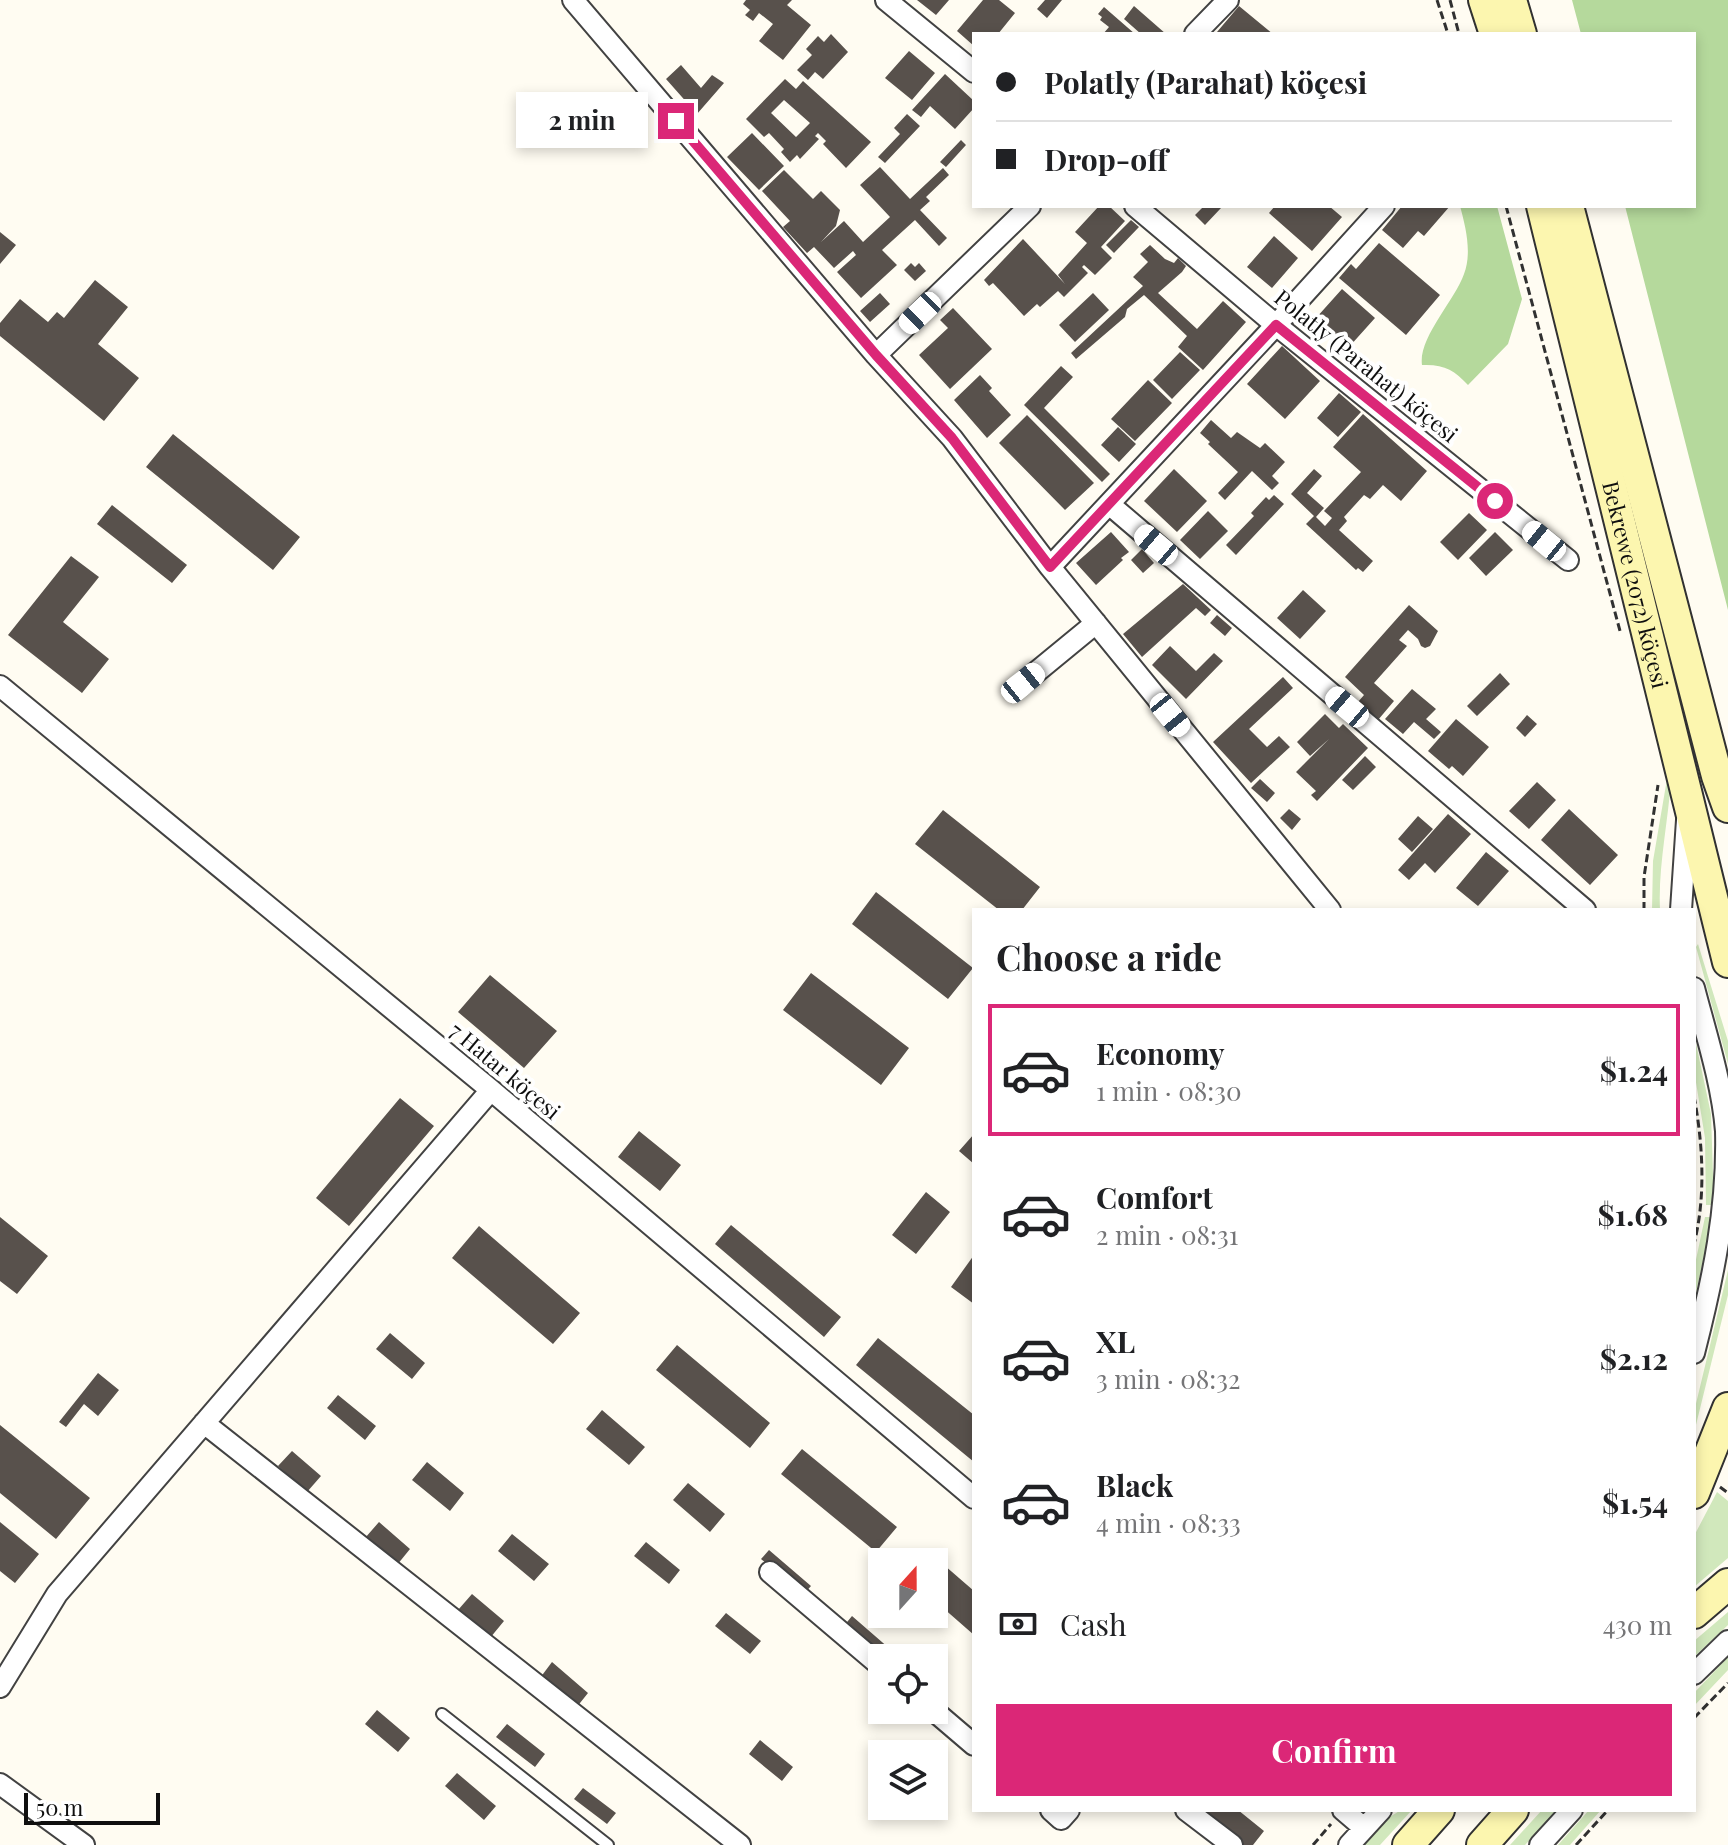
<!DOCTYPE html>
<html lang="en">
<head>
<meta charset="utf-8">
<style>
	body { margin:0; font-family:"Playfair Display",serif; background:#f6f6f6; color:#202124; height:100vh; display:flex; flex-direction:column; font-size:30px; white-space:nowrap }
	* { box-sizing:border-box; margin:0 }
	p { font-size:26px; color:#757577 }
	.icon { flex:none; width:44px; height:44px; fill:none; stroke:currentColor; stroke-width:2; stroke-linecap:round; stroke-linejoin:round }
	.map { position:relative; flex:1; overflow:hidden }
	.details { position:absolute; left:972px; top:908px; width:724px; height:904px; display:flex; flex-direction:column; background:#fff; border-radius:0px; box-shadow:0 4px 12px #0003 }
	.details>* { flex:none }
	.hud { position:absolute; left:972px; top:32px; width:724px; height:176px; border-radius:0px; box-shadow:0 4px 12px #0003; display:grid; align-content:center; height:176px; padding:0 24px; background:#fff }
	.needle { width:52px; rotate:21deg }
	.tools { position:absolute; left:868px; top:1548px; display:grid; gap:16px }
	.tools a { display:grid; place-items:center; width:80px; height:80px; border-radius:0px; background:#fff; box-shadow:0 4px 12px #0003; font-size:40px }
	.scale { position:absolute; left:24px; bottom:20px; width:136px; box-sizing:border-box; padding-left:8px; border:4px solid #0f0f0f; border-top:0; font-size:22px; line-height:28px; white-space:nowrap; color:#0f0f0f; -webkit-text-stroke:6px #fff; paint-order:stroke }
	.end { position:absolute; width:36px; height:36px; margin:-18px; border:10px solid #db2777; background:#fff; box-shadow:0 0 0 4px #fff }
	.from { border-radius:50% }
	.bubble { position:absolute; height:56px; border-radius:0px; background:#fff; box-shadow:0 4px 12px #0003; font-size:26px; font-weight:700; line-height:56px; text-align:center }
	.car { position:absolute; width:24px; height:48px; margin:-24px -12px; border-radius:10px; box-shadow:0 0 6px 2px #0007; background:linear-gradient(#fff 24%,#345 0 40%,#fff 0 76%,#345 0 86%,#fff 0) }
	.hud b { display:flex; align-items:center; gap:28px; height:76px; font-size:30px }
	.hud b+b { border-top:2px solid #e0e0e0 }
	.hud i { width:20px; height:20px; background:#202124 }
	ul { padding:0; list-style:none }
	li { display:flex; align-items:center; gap:24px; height:132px; margin:0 16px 12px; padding:0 8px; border:4px solid transparent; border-radius:0px }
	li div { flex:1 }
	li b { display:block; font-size:30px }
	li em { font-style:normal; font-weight:700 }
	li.current { border-color:#db2777 }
	li>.icon { width:72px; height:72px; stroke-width:1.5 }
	h2 { padding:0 24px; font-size:36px; line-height:96px }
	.pay { display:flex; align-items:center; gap:20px; height:88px; padding:0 24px; font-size:30px }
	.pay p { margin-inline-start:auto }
	.button { display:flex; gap:16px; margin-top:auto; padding:16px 24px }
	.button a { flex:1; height:92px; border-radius:0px; background:#db2777; color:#fff; font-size:32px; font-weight:700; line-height:92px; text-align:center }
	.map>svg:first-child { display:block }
	.green { fill:#d1e8bc }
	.forest { fill:#b5d99c }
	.building { fill:#58514c; fill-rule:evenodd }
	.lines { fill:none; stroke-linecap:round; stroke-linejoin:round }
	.lane-casing { stroke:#424242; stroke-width:14 }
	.street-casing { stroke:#424242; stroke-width:24 }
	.secondary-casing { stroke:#313131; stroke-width:34 }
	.path { stroke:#313131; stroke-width:3; stroke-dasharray:8 4; stroke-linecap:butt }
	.lane { stroke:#fff; stroke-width:10 }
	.street { stroke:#fff; stroke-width:20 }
	.secondary { stroke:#fcf6af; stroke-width:30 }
	.route { stroke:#db2777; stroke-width:10 }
	.labels { text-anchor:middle; stroke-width:8; stroke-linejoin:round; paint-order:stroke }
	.street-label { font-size:22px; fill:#0f0f0f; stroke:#fff }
</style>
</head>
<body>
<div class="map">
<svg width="1728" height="1845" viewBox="0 0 1728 1845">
	<rect width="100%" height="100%" fill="#fffcf2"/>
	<path class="green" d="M 1667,779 L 1671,780 C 1668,823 1658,867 1660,910 L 1652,910 L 1653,861 Z
		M 1698,944 L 1728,1041 L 1728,1064 L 1696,947 Z
		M 1694,1034 L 1711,1114 L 1714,1205 L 1706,1205 L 1705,1138 L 1694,1070 Z
		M 1705,1217 L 1713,1217 L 1694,1301 L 1694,1269 Z
		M 1728,1270 L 1728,1295 L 1694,1433 L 1694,1412 Z
		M 1717,1492 L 1728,1501 L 1728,1558 L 1694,1587 L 1694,1536 Z
		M 1728,1612 L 1728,1625 L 1694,1657 L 1694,1641 Z
		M 1728,1657 L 1728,1670 L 1694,1706 L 1694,1693 Z
		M 1401,1810 L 1412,1810 L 1380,1845 L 1364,1845 L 1388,1818 Z
		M 1542,1810 L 1557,1810 L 1525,1845 L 1510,1845 Z
		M 1589,1810 L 1601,1810 L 1570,1845 L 1558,1845 Z"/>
	<path class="forest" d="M 1572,0 L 1728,0 L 1728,610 L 1625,206 L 1694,206 L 1694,34 L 1581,34 Z
		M 1460,206 L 1497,206 L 1522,299 L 1508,344 L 1468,385 C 1454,370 1444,364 1422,365 C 1418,338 1455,300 1464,274 C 1472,253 1466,228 1460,206 Z"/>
	<path class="building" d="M 746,0 L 792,0 L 787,5 L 811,25 L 783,60 L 759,41 L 773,24 L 759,13 L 753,21 L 745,15 L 750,10 L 743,4 Z
		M 917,0 L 949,0 L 936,15 Z
		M 983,0 L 999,0 L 1015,13 L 998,34 L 974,34 L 974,46 L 957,31 Z
		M 1045,0 L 1062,0 L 1047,18 L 1037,9 Z
		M 1134,6 L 1166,34 L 1141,34 L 1124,19 Z
		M 1239,6 L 1273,34 L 1219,34 L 1217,32 Z
		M 1104,7 L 1135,34 L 1103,34 L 1109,27 L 1100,20 L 1102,17 L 1098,14 Z
		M 831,34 L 848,52 L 823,79 L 815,72 L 808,80 L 797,70 L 812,55 L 806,49 L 818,36 L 824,42 Z
		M 909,51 L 935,73 L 912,100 L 885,78 Z
		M 681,65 L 701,88 L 712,75 L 724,83 L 697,114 L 666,79 Z
		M 945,74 L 974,101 L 974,108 L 955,129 L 930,106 L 921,117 L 912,110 Z
		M 785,79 L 796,89 L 803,81 L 871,142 L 846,168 L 823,144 L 826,141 L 818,133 L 815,136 L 819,139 L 800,159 L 797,155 L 790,162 L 781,152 L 784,149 L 769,133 L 764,137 L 746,119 ZM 784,100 L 810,123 L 796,137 L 771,113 Z
		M 907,114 L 920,126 L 885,163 L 878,157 L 900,134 L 894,128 Z
		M 752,133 L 784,166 L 759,190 L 727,157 Z
		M 961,140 L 966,145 L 946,167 L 940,162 Z
		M 880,167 L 910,199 L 943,168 L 949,175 L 926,197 L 930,201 L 920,210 L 947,238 L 939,246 L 915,220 L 882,250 L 897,265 L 861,298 L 837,272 L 856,255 L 853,251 L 834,268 L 814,247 L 807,253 L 783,227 L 790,221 L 762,191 L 784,170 L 813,199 L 821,191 L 840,210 L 836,226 L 821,242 L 844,221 L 863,242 L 890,217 L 860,185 Z
		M 1099,206 L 1109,206 L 1125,221 L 1101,247 L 1112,258 L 1095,275 L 1084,265 L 1082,267 L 1088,273 L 1064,297 L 1058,291 L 1040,307 L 1037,304 L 1024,316 L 993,283 L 989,286 L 984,280 L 1023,239 L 1065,284 L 1058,275 L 1087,243 L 1075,232 Z
		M 1204,206 L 1221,208 L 1205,225 L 1195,215 Z
		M 1275,206 L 1329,206 L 1342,217 L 1312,251 L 1269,213 Z
		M 1402,206 L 1450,206 L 1424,236 L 1418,231 L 1403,248 L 1382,230 Z
		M 1131,220 L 1139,227 L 1114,253 L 1106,245 Z
		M 0,232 L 16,245 L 0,264 Z
		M 1274,236 L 1298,258 L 1272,288 L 1247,267 Z
		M 1379,243 L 1440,295 L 1406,335 L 1339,278 L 1351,264 L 1356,269 Z
		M 1150,245 L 1165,259 L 1174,263 L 1178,258 L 1186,266 L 1182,272 L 1158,293 L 1197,329 L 1223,301 L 1246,322 L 1203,370 L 1178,347 L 1187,336 L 1144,295 L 1127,309 L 1125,317 L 1076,359 L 1071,353 L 1143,286 L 1133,277 L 1148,262 L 1140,254 Z
		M 911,263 L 915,267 L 919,263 L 926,271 L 915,281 L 904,270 Z
		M 95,280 L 128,307 L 98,344 L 139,378 L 104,421 L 0,336 L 0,323 L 20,299 L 48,322 L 57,312 L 64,318 Z
		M 1342,289 L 1375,318 L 1349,347 L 1316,318 Z
		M 880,293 L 890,304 L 870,322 L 860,311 Z
		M 1093,293 L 1109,310 L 1075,342 L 1059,325 Z
		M 953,308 L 992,349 L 950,389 L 919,355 L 948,328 L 940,320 Z
		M 1282,346 L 1320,381 L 1285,419 L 1247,384 Z
		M 1180,352 L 1200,370 L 1172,399 L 1153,380 Z
		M 1061,366 L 1073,377 L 1044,408 L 1110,474 L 1102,482 L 1024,405 Z
		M 980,375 L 992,388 L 989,391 L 1011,415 L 987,438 L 954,400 Z
		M 1148,380 L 1172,403 L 1135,441 L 1111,419 Z
		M 1339,393 L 1361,412 L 1338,437 L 1317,418 Z
		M 1363,414 L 1427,471 L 1401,501 L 1383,485 L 1370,499 L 1364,495 L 1344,517 L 1347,521 L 1339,530 L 1373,561 L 1363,572 L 1358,568 L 1356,570 L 1306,524 L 1314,516 L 1291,494 L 1314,469 L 1322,476 L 1307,493 L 1324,508 L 1316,517 L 1325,526 L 1332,518 L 1324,511 L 1361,472 L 1333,447 Z
		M 1027,415 L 1094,483 L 1065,510 L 999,443 Z
		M 1211,420 L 1231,438 L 1237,432 L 1260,448 L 1265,443 L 1285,462 L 1272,476 L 1279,483 L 1272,490 L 1252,471 L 1225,500 L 1218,493 L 1238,472 L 1208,444 L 1210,442 L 1200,433 Z
		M 1118,427 L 1136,444 L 1119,462 L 1101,445 Z
		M 173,434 L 300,537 L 273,570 L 146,467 Z
		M 1174,469 L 1207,501 L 1177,532 L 1144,501 Z
		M 1274,495 L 1284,504 L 1236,555 L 1226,545 L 1254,516 L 1251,513 L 1266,497 L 1269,500 Z
		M 112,505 L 187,565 L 172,583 L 97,524 Z
		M 1208,511 L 1228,531 L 1200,559 L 1180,540 Z
		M 1469,513 L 1487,530 L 1458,560 L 1440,542 Z
		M 1111,532 L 1129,552 L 1121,558 L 1123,560 L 1096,585 L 1076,563 Z
		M 1495,532 L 1513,550 L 1486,576 L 1469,558 Z
		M 1142,549 L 1154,563 L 1143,573 L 1131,560 Z
		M 71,556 L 99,577 L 63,622 L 109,659 L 82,693 L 8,635 Z
		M 1183,584 L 1211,610 L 1205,616 L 1196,608 L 1142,657 L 1123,634 Z
		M 1303,590 L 1326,611 L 1300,639 L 1277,618 Z
		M 1409,605 L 1438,631 L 1430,646 L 1425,648 L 1421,646 L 1418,639 L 1408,630 L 1399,640 L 1407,646 L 1374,683 L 1394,701 L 1378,720 L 1358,702 L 1364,695 L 1345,677 Z
		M 1217,615 L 1232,628 L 1225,636 L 1210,623 Z
		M 1170,646 L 1196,671 L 1214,653 L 1223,661 L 1186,699 L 1152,665 Z
		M 1500,673 L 1510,684 L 1477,716 L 1467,706 Z
		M 1283,677 L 1293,688 L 1249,729 L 1267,747 L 1279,736 L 1290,747 L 1251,783 L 1213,742 Z
		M 1412,689 L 1436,709 L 1426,719 L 1441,732 L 1434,739 L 1414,722 L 1403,734 L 1385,719 Z
		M 1325,714 L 1339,728 L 1343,724 L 1368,748 L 1317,801 L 1311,795 L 1316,791 L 1296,772 L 1329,739 L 1310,756 L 1297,742 Z
		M 1527,715 L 1537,724 L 1525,737 L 1516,728 Z
		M 1456,719 L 1489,747 L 1463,776 L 1452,766 L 1449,769 L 1428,751 Z
		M 1365,756 L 1376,767 L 1353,790 L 1342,780 Z
		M 1260,779 L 1275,793 L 1267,802 L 1251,788 Z
		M 1537,782 L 1556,800 L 1529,829 L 1509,811 Z
		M 1289,809 L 1301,819 L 1292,830 L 1280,818 Z
		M 1569,809 L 1618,855 L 1590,885 L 1541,840 Z
		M 943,810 L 1040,887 L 1022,910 L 999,910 L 915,844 Z
		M 1448,814 L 1471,834 L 1435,873 L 1425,863 L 1409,880 L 1398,870 Z
		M 1418,816 L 1433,829 L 1412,852 L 1398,839 Z
		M 1486,852 L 1509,871 L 1478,906 L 1456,888 Z
		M 876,892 L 973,968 L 948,999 L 852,924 Z
		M 811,973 L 909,1048 L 881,1085 L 783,1010 Z
		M 490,975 L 557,1031 L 524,1068 L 458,1012 Z
		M 400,1098 L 434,1126 L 349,1226 L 316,1198 Z
		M 639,1131 L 681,1165 L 660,1191 L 618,1157 Z
		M 974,1134 L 974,1164 L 959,1151 Z
		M 926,1192 L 950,1212 L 916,1254 L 892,1235 Z
		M 0,1217 L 48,1256 L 17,1294 L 0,1281 Z
		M 731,1225 L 841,1317 L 824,1337 L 715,1244 Z
		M 479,1226 L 580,1313 L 553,1344 L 452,1258 Z
		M 974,1255 L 974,1304 L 951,1287 Z
		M 390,1333 L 425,1363 L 412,1379 L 376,1349 Z
		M 878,1338 L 974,1415 L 974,1462 L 856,1365 Z
		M 677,1345 L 770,1423 L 750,1448 L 656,1370 Z
		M 98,1373 L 119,1390 L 98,1416 L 84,1404 L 66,1427 L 59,1422 Z
		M 338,1395 L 376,1426 L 365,1440 L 327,1408 Z
		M 602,1410 L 645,1447 L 629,1465 L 586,1429 Z
		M 0,1425 L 90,1498 L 56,1539 L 0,1493 Z
		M 802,1449 L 897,1527 L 876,1552 L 781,1474 Z
		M 292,1451 L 321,1476 L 307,1492 L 278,1466 Z
		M 427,1462 L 464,1493 L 450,1511 L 412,1480 Z
		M 688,1483 L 725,1514 L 710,1532 L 673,1500 Z
		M 0,1522 L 39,1554 L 15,1583 L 0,1571 Z
		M 379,1522 L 410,1549 L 397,1565 L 365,1538 Z
		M 512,1534 L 549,1564 L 534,1581 L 498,1551 Z
		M 646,1542 L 680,1570 L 669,1584 L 634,1556 Z
		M 769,1550 L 811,1586 L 803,1595 L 761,1559 Z
		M 929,1552 L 974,1591 L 974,1635 L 934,1600 L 934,1562 L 920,1562 Z
		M 472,1594 L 504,1621 L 490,1638 L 458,1610 Z
		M 726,1613 L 761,1641 L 750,1654 L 715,1626 Z
		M 852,1616 L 890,1649 L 881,1659 L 843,1627 Z
		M 552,1662 L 588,1693 L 576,1708 L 540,1678 Z
		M 377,1710 L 410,1738 L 398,1752 L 365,1724 Z
		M 507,1724 L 545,1754 L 535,1767 L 496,1737 Z
		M 760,1740 L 793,1767 L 782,1781 L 749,1754 Z
		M 457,1773 L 496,1806 L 484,1820 L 445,1786 Z
		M 583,1788 L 616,1813 L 607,1824 L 574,1799 Z
		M 1193,1810 L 1238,1810 L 1264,1831 L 1253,1845 L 1236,1845 Z"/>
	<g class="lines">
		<g class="lane-casing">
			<path id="lane" d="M 442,1714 L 608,1845"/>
		</g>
		<g class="street-casing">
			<path id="street" d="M 573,0 L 876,355 L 952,438 L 1050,567 L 1330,910
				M 886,0 L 974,72
				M 1195,34 L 1228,0
				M 1135,206 L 1276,325 L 1568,560
				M 876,355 L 1030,206
				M 1109,504 L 1585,910
				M 1050,567 L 1276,325 L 1384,206
				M 1023,683 L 1096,623
				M 0,686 L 491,1090 L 974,1498
				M 1681,910 L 1687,820
				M 1694,988 C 1706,1034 1722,1083 1726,1131 C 1728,1208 1713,1279 1694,1353
				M 204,1423 L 740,1845
				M 770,1572 L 882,1667
				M 1694,1674 L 1728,1641
				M 0,1687 L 57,1594 L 491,1090
				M 933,1710 L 974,1745
				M 0,1784 L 84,1845
				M 1051,1810 L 1061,1819 L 1069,1810
				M 1186,1810 L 1232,1845
				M 1343,1810 L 1364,1828
				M 1349,1845 L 1381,1810
				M 1540,1845 L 1572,1810"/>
		</g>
		<g class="secondary-casing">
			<g id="secondary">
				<path d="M 1484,0 L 1495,34"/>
				<path d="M 1511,0 L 1521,34"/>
				<path id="s1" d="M 1542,206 L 1728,962"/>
				<path d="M 1568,206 L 1717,776 L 1728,807"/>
				<path d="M 1694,1493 L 1728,1408"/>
				<path d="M 1694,1613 L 1728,1584"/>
				<path d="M 1408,1845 L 1439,1810"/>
				<path d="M 1482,1845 L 1513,1810"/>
			</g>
		</g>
		<path class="path" d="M 1437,0 L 1448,34
			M 1450,0 L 1459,34
			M 1506,206 L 1620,631
			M 1644,910 L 1644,877 L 1658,785
			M 1694,1096 C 1703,1144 1706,1197 1694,1244
			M 1720,1487 L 1728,1493
			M 1694,1718 L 1728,1683
			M 1313,1845 L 1331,1824
			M 1576,1845 L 1608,1810"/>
		<use href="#lane" class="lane"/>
		<use href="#street" class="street"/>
		<use href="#secondary" class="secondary"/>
	</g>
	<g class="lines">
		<path class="route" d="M 676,121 L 876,355 L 952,438 L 1050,567 L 1276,325 L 1495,501"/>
	</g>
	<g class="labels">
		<g class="street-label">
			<text transform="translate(1366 366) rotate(39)" y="8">Polatly (Parahat) köçesi</text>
			<text dy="8" stroke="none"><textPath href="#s1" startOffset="390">Bekrewe (2072) köçesi</textPath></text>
			<text transform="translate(505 1071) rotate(40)" y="8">7 Hatar köçesi</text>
		</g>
	</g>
</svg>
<div class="tools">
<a><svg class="needle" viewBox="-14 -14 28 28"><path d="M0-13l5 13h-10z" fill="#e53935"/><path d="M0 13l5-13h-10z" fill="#757577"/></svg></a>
<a><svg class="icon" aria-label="locate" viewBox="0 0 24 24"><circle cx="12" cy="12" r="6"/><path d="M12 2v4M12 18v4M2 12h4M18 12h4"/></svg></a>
<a><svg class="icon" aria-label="layers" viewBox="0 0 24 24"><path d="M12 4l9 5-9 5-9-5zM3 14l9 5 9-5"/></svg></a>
</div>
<div class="scale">50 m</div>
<i class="end from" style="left:1495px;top:501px"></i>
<i class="end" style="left:676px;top:121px"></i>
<div class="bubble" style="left:516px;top:92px;width:132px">2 min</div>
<i class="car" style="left:920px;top:313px;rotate:226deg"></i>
<i class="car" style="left:1544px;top:541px;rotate:309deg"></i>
<i class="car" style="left:1156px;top:545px;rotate:310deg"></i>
<i class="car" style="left:1023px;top:683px;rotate:51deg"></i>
<i class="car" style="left:1347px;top:707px;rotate:310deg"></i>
<i class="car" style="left:1170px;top:715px;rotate:141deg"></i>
<div class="hud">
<b><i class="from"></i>Polatly (Parahat) köçesi</b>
<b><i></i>Drop-off</b>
</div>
<section class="details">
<h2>Choose a ride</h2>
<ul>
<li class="current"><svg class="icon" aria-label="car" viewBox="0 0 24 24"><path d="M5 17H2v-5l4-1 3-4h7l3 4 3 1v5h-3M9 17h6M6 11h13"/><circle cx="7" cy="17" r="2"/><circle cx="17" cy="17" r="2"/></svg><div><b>Economy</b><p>1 min · 08:30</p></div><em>$1.24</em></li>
<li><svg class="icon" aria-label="car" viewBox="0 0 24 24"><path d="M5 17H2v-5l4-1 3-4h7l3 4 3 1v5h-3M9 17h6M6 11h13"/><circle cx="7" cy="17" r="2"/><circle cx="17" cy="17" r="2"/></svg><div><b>Comfort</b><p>2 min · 08:31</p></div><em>$1.68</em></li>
<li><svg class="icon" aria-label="car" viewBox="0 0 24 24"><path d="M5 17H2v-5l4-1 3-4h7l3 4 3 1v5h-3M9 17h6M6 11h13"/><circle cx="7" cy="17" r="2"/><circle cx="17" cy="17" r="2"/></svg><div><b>XL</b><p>3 min · 08:32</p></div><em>$2.12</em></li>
<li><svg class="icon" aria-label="car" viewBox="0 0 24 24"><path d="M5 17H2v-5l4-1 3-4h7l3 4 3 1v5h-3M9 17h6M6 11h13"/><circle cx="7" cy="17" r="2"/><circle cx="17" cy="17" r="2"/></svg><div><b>Black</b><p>4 min · 08:33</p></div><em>$1.54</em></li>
</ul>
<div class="pay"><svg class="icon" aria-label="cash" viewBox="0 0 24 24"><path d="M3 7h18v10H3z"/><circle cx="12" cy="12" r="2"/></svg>Cash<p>430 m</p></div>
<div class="button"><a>Confirm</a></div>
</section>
</div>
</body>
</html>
